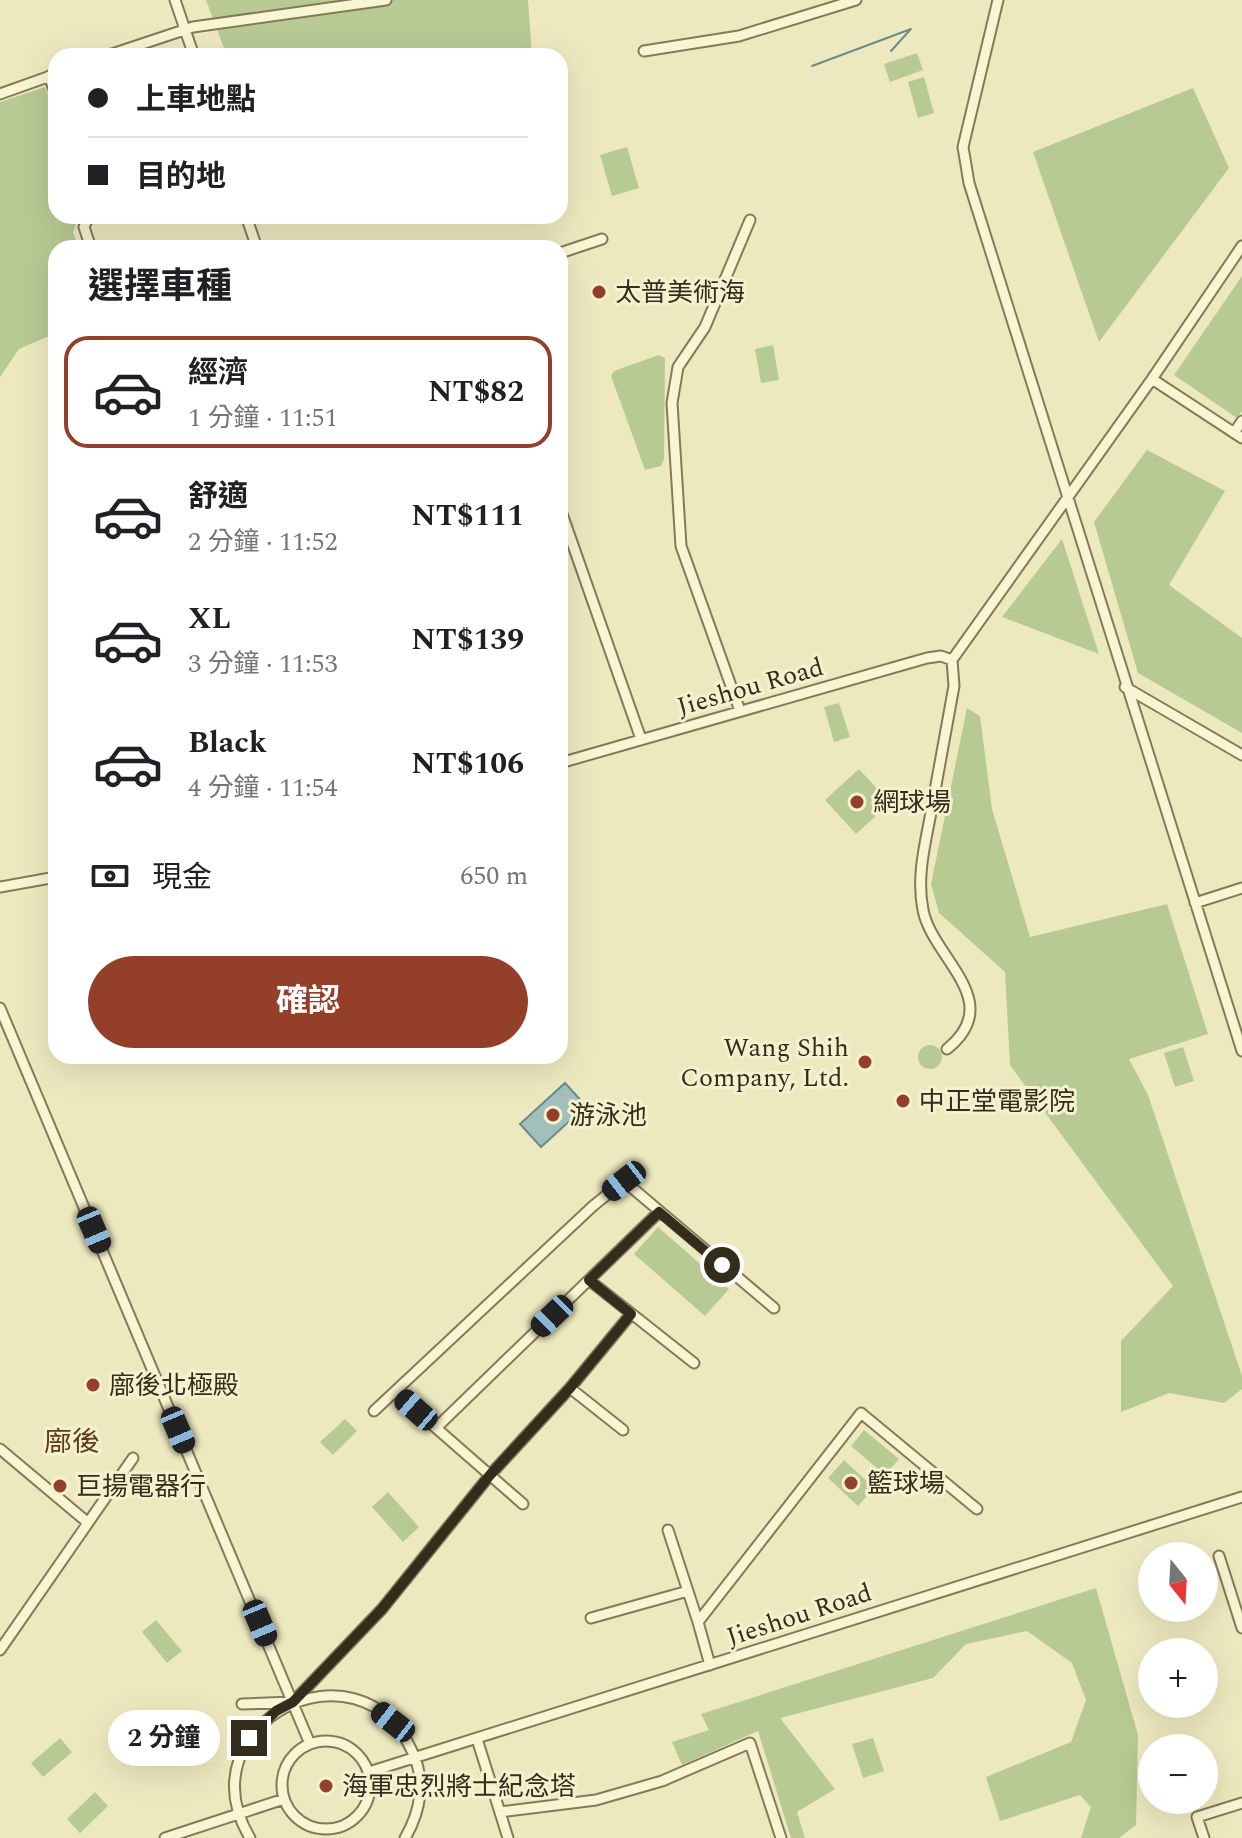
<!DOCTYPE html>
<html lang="zh-TW">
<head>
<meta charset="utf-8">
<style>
	body { margin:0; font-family:Spectral,"Noto Sans TC",serif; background:#f6f6f6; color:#202124; height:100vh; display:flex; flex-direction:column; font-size:30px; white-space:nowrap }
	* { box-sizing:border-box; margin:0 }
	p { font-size:26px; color:#757577 }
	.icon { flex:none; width:44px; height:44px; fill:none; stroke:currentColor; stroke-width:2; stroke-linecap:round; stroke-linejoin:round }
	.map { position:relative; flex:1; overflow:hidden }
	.drawer { position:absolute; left:48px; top:240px; width:520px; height:824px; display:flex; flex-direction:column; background:#fff; border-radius:24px; box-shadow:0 8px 32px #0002 }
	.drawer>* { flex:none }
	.banner { position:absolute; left:48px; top:48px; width:520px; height:176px; border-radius:24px; box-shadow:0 8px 32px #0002; display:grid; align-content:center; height:176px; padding:0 40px; background:#fff }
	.needle { width:52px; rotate:162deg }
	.buttons { position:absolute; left:1138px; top:1542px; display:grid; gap:16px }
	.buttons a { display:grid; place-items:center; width:80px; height:80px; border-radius:50%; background:#fff; box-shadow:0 8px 32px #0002; font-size:40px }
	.end { position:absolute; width:36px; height:36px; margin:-18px; border:10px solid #352d1c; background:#fff; box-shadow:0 0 0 4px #fff }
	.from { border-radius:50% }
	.bubble { position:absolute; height:56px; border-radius:28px; background:#fff; box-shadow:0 8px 32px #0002; font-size:26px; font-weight:700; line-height:56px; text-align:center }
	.car { position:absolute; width:24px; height:48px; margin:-24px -12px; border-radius:10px; box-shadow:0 0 6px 2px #0007; background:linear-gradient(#222 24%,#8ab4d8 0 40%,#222 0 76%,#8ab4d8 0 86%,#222 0) }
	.banner b { display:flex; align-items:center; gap:28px; height:76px; font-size:30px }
	.banner b+b { border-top:2px solid #e0e0e0 }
	.banner i { width:20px; height:20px; background:#202124 }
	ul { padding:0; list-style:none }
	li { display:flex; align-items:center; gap:24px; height:112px; margin:0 16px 12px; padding:0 24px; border:4px solid transparent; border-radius:24px }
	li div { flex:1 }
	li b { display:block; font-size:30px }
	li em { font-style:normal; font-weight:700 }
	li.active { border-color:#933f29 }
	li>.icon { width:72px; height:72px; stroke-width:1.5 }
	h2 { padding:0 40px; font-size:36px; line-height:96px }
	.pay { display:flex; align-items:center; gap:20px; height:88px; padding:0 40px; font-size:30px }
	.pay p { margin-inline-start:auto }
	.cta { display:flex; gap:16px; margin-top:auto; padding:16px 40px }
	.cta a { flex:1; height:92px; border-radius:48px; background:#933f29; color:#fff; font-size:32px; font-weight:700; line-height:92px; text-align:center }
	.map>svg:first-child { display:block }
	.green { fill:#b8ca93 }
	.water { fill:#a2bfbc; stroke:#6a8c8b; stroke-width:2 }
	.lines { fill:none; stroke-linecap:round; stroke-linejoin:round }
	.stream { stroke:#6a8c8b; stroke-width:2 }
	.minor-casing { stroke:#857a58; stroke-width:13 }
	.minor { stroke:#f8f5d2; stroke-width:9 }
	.route { stroke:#352d1c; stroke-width:10 }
	.poi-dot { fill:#933f29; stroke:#f4f2ce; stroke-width:3 }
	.labels { text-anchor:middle; stroke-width:6; stroke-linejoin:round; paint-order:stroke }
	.poi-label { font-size:26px; fill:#352d1c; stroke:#f4f2ce; text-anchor:start }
	.street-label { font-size:26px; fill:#352d1c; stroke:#f4f2ce }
	.neighbourhood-label { font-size:28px; fill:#61391c; stroke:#f4f2ce }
</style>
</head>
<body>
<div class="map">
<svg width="1242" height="1838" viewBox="0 0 1242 1838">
	<rect width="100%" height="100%" fill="#ede9bf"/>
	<path class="green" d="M 206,0 L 528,0 L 532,56 L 227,56 Z
		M 917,53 L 923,70 L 890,82 L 884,64 Z
		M 924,77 L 934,113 L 918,118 L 908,82 Z
		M 45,87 L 56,116 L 56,216 L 78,216 L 73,232 L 79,248 L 56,248 L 56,333 L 19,349 L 0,377 L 0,102 Z
		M 1193,88 L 1229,168 L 1099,342 L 1033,152 Z
		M 627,147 L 639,188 L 612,196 L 600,155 Z
		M 1242,276 L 1242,411 L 1237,418 L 1174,375 Z
		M 773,345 L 779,380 L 761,383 L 755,349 Z
		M 659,355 L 665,358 L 664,459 L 661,466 L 645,470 L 611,376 L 614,371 Z
		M 1147,450 L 1225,491 L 1169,585 L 1242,638 L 1242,733 L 1138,673 L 1094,522 Z
		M 1062,539 L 1099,654 L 1002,617 Z
		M 839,703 L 850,737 L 834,742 L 824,707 Z
		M 967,708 L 980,716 L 992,809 L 1030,937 L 1167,904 L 1208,1034 L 1129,1059 L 1148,1095 L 1242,1376 L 1242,1389 L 1224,1403 L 1169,1393 L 1121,1412 L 1121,1341 L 1173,1286 L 1010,1065 L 1005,972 L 939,913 L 931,884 Z
		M 859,769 L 890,803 L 856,834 L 825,800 Z
		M918 1057a12 12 0 1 1 24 0a12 12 0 1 1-24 0Z
		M 1183,1047 L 1194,1081 L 1175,1087 L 1164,1053 Z
		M 658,1227 L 729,1289 L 705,1316 L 634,1254 Z
		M 345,1419 L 357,1431 L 333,1455 L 320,1442 Z
		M 864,1430 L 899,1459 L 885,1475 L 851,1446 Z
		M 844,1460 L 874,1488 L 858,1506 L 828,1478 Z
		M 388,1492 L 419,1527 L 403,1542 L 372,1507 Z
		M 1096,1588 L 1138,1735 L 1136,1825 L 1119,1838 L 1081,1838 L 1091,1807 L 1080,1795 L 1000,1821 L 986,1777 L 1071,1742 L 1086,1700 L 1072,1663 L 1027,1631 L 966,1644 L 933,1678 L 780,1718 L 835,1789 L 797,1812 L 805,1838 L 791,1838 L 758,1731 L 682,1765 L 672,1742 L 709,1730 L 701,1714 Z
		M 156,1620 L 182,1651 L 167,1663 L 142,1632 Z
		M 60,1738 L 72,1752 L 43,1777 L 31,1763 Z
		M 873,1738 L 884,1771 L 863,1778 L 852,1744 Z
		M 95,1792 L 108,1806 L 80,1833 L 67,1819 Z"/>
	<path class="water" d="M 565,1083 L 586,1106 L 541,1147 L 520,1124 Z"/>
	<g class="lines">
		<path class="stream" d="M 891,51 L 910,30
			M 812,66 L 911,29"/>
		<g class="minor-casing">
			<path id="minor" d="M 175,0 L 194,56
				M 998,0 L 963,147 L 969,183 L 1242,1051
				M 644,51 L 739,36 L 856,0
				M 106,56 L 193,27 L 386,0
				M 49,76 L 56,95
				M 0,94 L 56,74
				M 89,216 L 84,227 L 91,248
				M 246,216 L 257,248
				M 560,253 L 602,239
				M 1152,379 L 1242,438
				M 1234,433 L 1242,421
				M 560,508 L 641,739
				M 952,660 L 1152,379 L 1242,246
				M 1125,687 L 1242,755
				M 740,711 L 681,546 L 672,403 L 678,367 L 705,327 L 750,220
				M 560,763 L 927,658 L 941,656 L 952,660
				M 0,887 L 56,877
				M 1195,903 L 1242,888
				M 0,1008 L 310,1744
				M 947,1049 C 1007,1001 932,958 923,910 C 916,875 926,841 932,807 C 939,767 947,726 954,686 L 952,660
				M 589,1280 L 694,1363
				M 570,1388 L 623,1430
				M 395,1392 L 523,1504
				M 374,1411 L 593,1206 L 624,1181 L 774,1308
				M 436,1428 L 659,1212
				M 0,1449 L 87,1522
				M 668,1530 L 698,1622
				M 1219,1556 L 1242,1628
				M 591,1618 L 688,1591
				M 0,1650 L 133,1458
				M 710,1665 L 698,1622 L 861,1413 L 977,1509
				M 242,1704 L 293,1702 L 382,1609 L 490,1475 L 570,1388 L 631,1314
				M 477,1739 L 508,1838
				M282 1785a44 44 0 1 1 88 0a44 44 0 1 1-88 0Z
				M 369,1772 L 1242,1497
				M 500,1812 L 596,1800 L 662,1781 L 750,1743 L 781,1838
				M 165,1838 L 284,1799
				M 250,1838 C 182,1724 358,1633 412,1751 C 426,1780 421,1811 405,1838
				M 1204,1838 L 1197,1817 L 1242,1803"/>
		</g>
		<use href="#minor" class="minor"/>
	</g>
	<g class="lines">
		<path class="route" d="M 249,1738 L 276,1711 L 293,1702 L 382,1609 L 490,1475 L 570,1388 L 631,1314 L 589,1280 L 659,1212 L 722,1265"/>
	</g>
	<g class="poi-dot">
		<circle cx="599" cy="292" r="8"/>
		<circle cx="857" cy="802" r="8"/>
		<circle cx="865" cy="1062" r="8"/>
		<circle cx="903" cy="1101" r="8"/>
		<circle cx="553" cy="1115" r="8"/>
		<circle cx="93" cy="1385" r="8"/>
		<circle cx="851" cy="1483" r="8"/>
		<circle cx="60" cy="1486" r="8"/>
		<circle cx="326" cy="1786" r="8"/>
	</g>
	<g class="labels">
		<g class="poi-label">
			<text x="615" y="301">太普美術海</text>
			<text x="873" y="811">網球場</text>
			<text x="849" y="1056" text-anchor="end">Wang Shih<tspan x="849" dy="30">Company, Ltd.</tspan></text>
			<text x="919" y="1110">中正堂電影院</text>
			<text x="569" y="1124">游泳池</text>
			<text x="109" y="1394">廍後北極殿</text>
			<text x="867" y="1492">籃球場</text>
			<text x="76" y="1495">巨揚電器行</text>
			<text x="342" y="1795">海軍忠烈將士紀念塔</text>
		</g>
		<g class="street-label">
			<text transform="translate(750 686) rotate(-16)" y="9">Jieshou Road</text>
			<text transform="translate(799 1614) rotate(-18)" y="9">Jieshou Road</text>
		</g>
		<g class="neighbourhood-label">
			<text x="72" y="1451">廍後</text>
		</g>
	</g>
</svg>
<div class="buttons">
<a><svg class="needle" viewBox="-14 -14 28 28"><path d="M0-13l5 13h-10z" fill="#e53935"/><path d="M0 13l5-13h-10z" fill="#757577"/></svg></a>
<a>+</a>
<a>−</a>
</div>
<i class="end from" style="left:722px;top:1265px"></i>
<i class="end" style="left:249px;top:1738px"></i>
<div class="bubble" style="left:108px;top:1710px;width:112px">2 分鐘</div>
<i class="car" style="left:624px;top:1181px;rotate:232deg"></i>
<i class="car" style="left:94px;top:1230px;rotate:157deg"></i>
<i class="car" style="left:552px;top:1316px;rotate:226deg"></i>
<i class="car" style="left:416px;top:1410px;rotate:311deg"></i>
<i class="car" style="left:178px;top:1430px;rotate:157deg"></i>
<i class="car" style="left:260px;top:1623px;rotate:157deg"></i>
<i class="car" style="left:393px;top:1722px;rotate:308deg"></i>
<div class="banner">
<b><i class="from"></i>上車地點</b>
<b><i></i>目的地</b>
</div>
<section class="drawer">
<h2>選擇車種</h2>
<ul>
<li class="active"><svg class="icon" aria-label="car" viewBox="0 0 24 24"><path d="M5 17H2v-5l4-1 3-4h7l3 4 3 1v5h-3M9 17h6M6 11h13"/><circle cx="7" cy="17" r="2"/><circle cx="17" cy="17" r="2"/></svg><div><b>經濟</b><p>1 分鐘 · 11:51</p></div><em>NT$82</em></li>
<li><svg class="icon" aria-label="car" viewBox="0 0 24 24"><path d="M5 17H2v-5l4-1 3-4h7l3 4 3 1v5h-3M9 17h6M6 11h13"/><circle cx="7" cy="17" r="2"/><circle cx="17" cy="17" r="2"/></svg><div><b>舒適</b><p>2 分鐘 · 11:52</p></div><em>NT$111</em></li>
<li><svg class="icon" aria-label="car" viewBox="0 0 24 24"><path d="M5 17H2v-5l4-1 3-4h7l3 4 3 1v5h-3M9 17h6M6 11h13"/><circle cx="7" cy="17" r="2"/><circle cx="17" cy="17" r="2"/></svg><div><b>XL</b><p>3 分鐘 · 11:53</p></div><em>NT$139</em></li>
<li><svg class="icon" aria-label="car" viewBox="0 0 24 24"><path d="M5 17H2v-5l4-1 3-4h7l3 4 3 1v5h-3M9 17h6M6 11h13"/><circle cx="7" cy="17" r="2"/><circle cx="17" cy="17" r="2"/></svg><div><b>Black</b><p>4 分鐘 · 11:54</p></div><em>NT$106</em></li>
</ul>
<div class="pay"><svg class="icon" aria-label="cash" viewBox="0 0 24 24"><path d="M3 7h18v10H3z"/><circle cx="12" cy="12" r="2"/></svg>現金<p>650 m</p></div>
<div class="cta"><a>確認</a></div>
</section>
</div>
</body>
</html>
